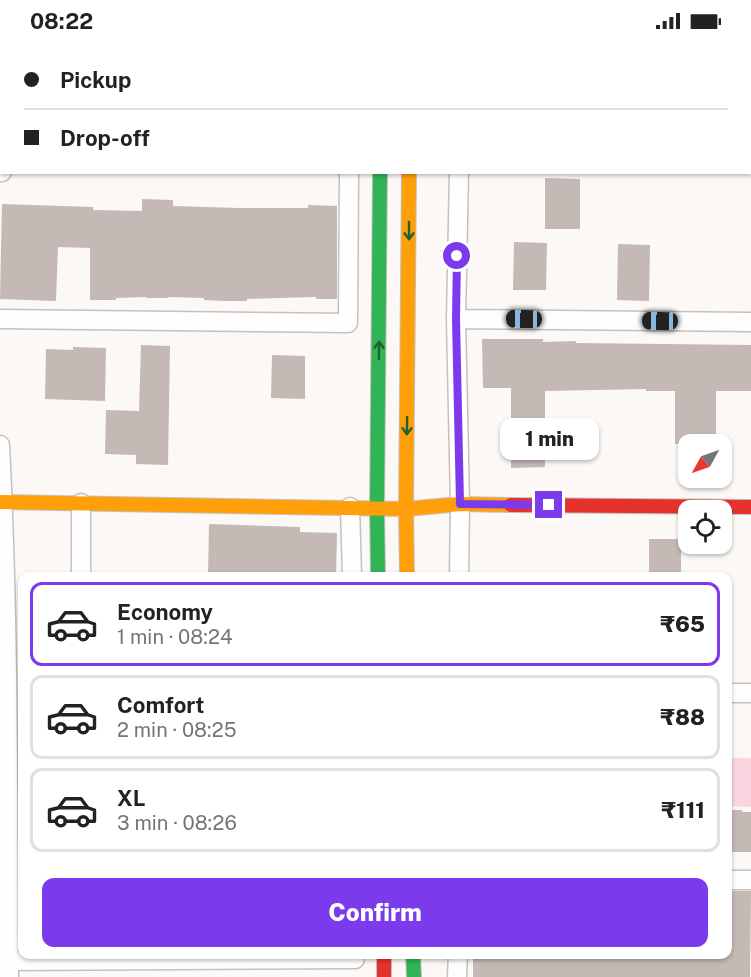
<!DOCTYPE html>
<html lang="en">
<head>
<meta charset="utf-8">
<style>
	body { margin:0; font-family:"Public Sans",sans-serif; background:#f2f2f2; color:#222; height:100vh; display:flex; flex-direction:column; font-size:22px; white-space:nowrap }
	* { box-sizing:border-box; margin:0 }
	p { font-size:20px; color:#767676 }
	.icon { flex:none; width:33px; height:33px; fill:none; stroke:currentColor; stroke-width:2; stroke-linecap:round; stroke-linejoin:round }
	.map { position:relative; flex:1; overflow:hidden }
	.details { position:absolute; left:18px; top:530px; width:714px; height:387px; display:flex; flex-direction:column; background:#fff; border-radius:12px; box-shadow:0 2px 4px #0004 }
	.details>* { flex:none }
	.guide { position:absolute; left:0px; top:0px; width:752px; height:132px; box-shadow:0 2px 4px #0004; display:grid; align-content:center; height:132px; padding:0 24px; background:#fff }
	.needle { width:39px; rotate:230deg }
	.buttons { position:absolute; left:678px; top:392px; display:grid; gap:12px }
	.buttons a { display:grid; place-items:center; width:54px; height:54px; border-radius:12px; background:#fff; box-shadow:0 2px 4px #0004; font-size:30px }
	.end { position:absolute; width:27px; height:27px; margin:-14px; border:8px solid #7c3aed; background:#fff; box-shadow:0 0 0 3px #fff }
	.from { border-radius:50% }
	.bubble { position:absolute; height:42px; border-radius:12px; background:#fff; box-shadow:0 2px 4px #0004; font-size:20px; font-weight:800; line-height:42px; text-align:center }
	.car { position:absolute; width:18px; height:36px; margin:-18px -9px; border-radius:8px; box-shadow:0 0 4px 2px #0007; background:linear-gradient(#222 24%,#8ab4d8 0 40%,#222 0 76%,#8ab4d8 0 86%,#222 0) }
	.guide b { display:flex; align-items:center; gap:21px; height:57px; font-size:22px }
	.guide b+b { border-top:2px solid #e0e0e0 }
	.guide i { width:15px; height:15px; background:#222 }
	ul { padding:10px 0 0; list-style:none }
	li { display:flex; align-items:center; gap:18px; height:84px; margin:0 12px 9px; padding:0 12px; border:3px solid #e0e0e0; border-radius:12px }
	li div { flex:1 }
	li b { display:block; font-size:22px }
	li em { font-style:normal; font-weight:800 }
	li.active { border-color:#7c3aed }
	li>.icon { width:54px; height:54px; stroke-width:1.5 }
	.primary-button { display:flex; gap:12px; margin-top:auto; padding:12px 24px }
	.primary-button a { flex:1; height:69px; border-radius:12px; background:#7c3aed; color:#fff; font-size:24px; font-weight:800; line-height:69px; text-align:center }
	.status { display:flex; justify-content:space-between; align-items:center; height:42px; padding:0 30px; background:#fff; direction:ltr }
	.status svg { height:16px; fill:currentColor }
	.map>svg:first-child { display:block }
	.green { fill:#f9d6df }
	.building { fill:#c5b9b5 }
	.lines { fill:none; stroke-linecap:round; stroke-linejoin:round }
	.street-casing { stroke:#c7c0bb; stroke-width:21 }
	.fast-casing { stroke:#c7c0bb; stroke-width:16 }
	.slow-casing { stroke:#c7c0bb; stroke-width:16 }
	.jam-casing { stroke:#c7c0bb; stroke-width:16 }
	.street { stroke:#fefefe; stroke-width:18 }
	.fast { stroke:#30b455; stroke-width:14 }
	.slow { stroke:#ff9f0a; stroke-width:14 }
	.jam { stroke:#e5322d; stroke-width:14 }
	.oneway { stroke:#22602d }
	.route { stroke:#7c3aed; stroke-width:8 }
</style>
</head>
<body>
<div class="status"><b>08:22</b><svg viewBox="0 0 49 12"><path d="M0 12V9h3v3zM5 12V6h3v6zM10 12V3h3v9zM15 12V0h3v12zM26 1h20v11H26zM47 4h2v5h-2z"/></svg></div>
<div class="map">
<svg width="751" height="935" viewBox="0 0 751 935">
	<rect width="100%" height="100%" fill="#fbf8f5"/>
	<path class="green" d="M 728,716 L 751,716 L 751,765 L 728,764 Z"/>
	<path class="building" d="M 545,136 L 580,137 L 580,187 L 545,187 Z
		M 142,157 L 173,158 L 173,164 L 239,166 L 308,166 L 308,163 L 337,164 L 337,257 L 316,257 L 316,255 L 280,256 L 247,257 L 247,259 L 225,259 L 204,258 L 204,256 L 168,255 L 168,256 L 146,256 L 146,255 L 116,256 L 116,258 L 90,258 L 90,206 L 58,205 L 56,259 L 0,257 L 2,162 L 93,165 L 93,168 L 142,169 Z
		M 514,200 L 547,201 L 546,248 L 513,248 Z
		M 618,202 L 650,203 L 649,259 L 617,258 Z
		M 482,297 L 543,297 L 543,300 L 576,299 L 576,301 L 751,303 L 751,349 L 716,349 L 716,402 L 675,402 L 675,349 L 646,349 L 646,347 L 545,349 L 545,425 L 511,426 L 511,346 L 483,346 Z
		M 141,303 L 170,304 L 168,423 L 136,422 L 136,413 L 105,412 L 106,368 L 139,369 Z
		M 73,305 L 106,306 L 105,359 L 45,357 L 46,307 L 73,308 Z
		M 272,313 L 305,314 L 305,357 L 271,356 Z
		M 209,482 L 300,485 L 300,490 L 337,491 L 336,534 L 208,534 Z
		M 649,497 L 681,497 L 681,534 L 649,534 Z
		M 728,768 L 742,768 L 742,770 L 751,770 L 751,810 L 728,810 Z
		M 728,849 L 751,849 L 750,935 L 473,935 L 473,912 L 728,912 Z"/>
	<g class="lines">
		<g class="street-casing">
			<path id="street" d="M 349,2 L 349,0
				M 462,2 L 462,0
				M 750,117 L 751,117
				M 0,130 L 2,130
				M 459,130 L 456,277 L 460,462 L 459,534
				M 0,277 L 348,281 L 349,130
				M 456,277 L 751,280
				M 0,403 C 9,580 8,758 9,935
				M 81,461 L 81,534
				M 350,465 L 352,534
				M 728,651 L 751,651
				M 728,838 L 751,838
				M 9,919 L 355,917
				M 457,935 L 458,912"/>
		</g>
		<g class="fast-casing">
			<path id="fast" d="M 378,534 L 377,466 L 380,130
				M 413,912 L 414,935"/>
		</g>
		<g class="slow-casing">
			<path id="slow" d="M 0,460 L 406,467 L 460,462 L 511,463
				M 407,534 L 406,467 L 409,130"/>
		</g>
		<g class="jam-casing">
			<path id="jam" d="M 380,0 L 380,2
				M 409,0 L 409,2
				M 511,463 L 751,465
				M 384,912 L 384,935"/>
		</g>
		<use href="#street" class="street"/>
		<use href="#fast" class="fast"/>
		<use href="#slow" class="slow"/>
		<use href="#jam" class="jam"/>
	</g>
	<defs><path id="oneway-shaft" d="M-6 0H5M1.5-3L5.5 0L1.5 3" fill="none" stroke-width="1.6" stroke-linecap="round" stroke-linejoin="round" transform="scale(1.5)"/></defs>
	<g class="oneway">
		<use href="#oneway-shaft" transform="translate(409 189) rotate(90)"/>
		<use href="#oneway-shaft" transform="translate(379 308) rotate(-89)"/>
		<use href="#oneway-shaft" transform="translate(407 384) rotate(91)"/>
	</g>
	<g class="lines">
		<path class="route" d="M 457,214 L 456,277 L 460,462 L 549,463"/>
	</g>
</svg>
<div class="buttons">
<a><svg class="needle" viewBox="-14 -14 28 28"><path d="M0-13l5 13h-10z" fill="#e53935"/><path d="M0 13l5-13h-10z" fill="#767676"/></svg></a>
<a><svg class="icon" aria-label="locate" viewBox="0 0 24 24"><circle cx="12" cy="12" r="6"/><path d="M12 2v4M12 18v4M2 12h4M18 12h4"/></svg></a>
</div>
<i class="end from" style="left:457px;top:214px"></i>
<i class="end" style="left:549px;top:463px"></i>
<div class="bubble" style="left:500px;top:376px;width:99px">1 min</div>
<i class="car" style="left:524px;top:277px;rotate:271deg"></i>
<i class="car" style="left:660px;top:279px;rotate:271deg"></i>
<div class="guide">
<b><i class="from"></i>Pickup</b>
<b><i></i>Drop-off</b>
</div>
<section class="details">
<ul>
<li class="active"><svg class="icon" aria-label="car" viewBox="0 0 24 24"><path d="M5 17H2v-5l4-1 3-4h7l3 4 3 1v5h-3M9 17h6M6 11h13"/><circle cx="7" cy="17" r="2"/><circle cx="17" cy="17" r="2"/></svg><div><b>Economy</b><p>1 min · 08:24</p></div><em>₹65</em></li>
<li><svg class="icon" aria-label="car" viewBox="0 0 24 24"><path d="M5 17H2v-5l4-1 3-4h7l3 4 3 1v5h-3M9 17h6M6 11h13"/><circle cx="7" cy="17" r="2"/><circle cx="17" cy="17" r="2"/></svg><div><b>Comfort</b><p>2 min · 08:25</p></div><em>₹88</em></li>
<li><svg class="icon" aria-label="car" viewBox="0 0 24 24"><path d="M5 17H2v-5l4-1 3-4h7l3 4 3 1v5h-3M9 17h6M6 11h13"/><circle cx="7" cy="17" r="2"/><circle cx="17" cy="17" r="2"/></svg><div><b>XL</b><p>3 min · 08:26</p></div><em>₹111</em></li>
</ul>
<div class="primary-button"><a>Confirm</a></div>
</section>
</div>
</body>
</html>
